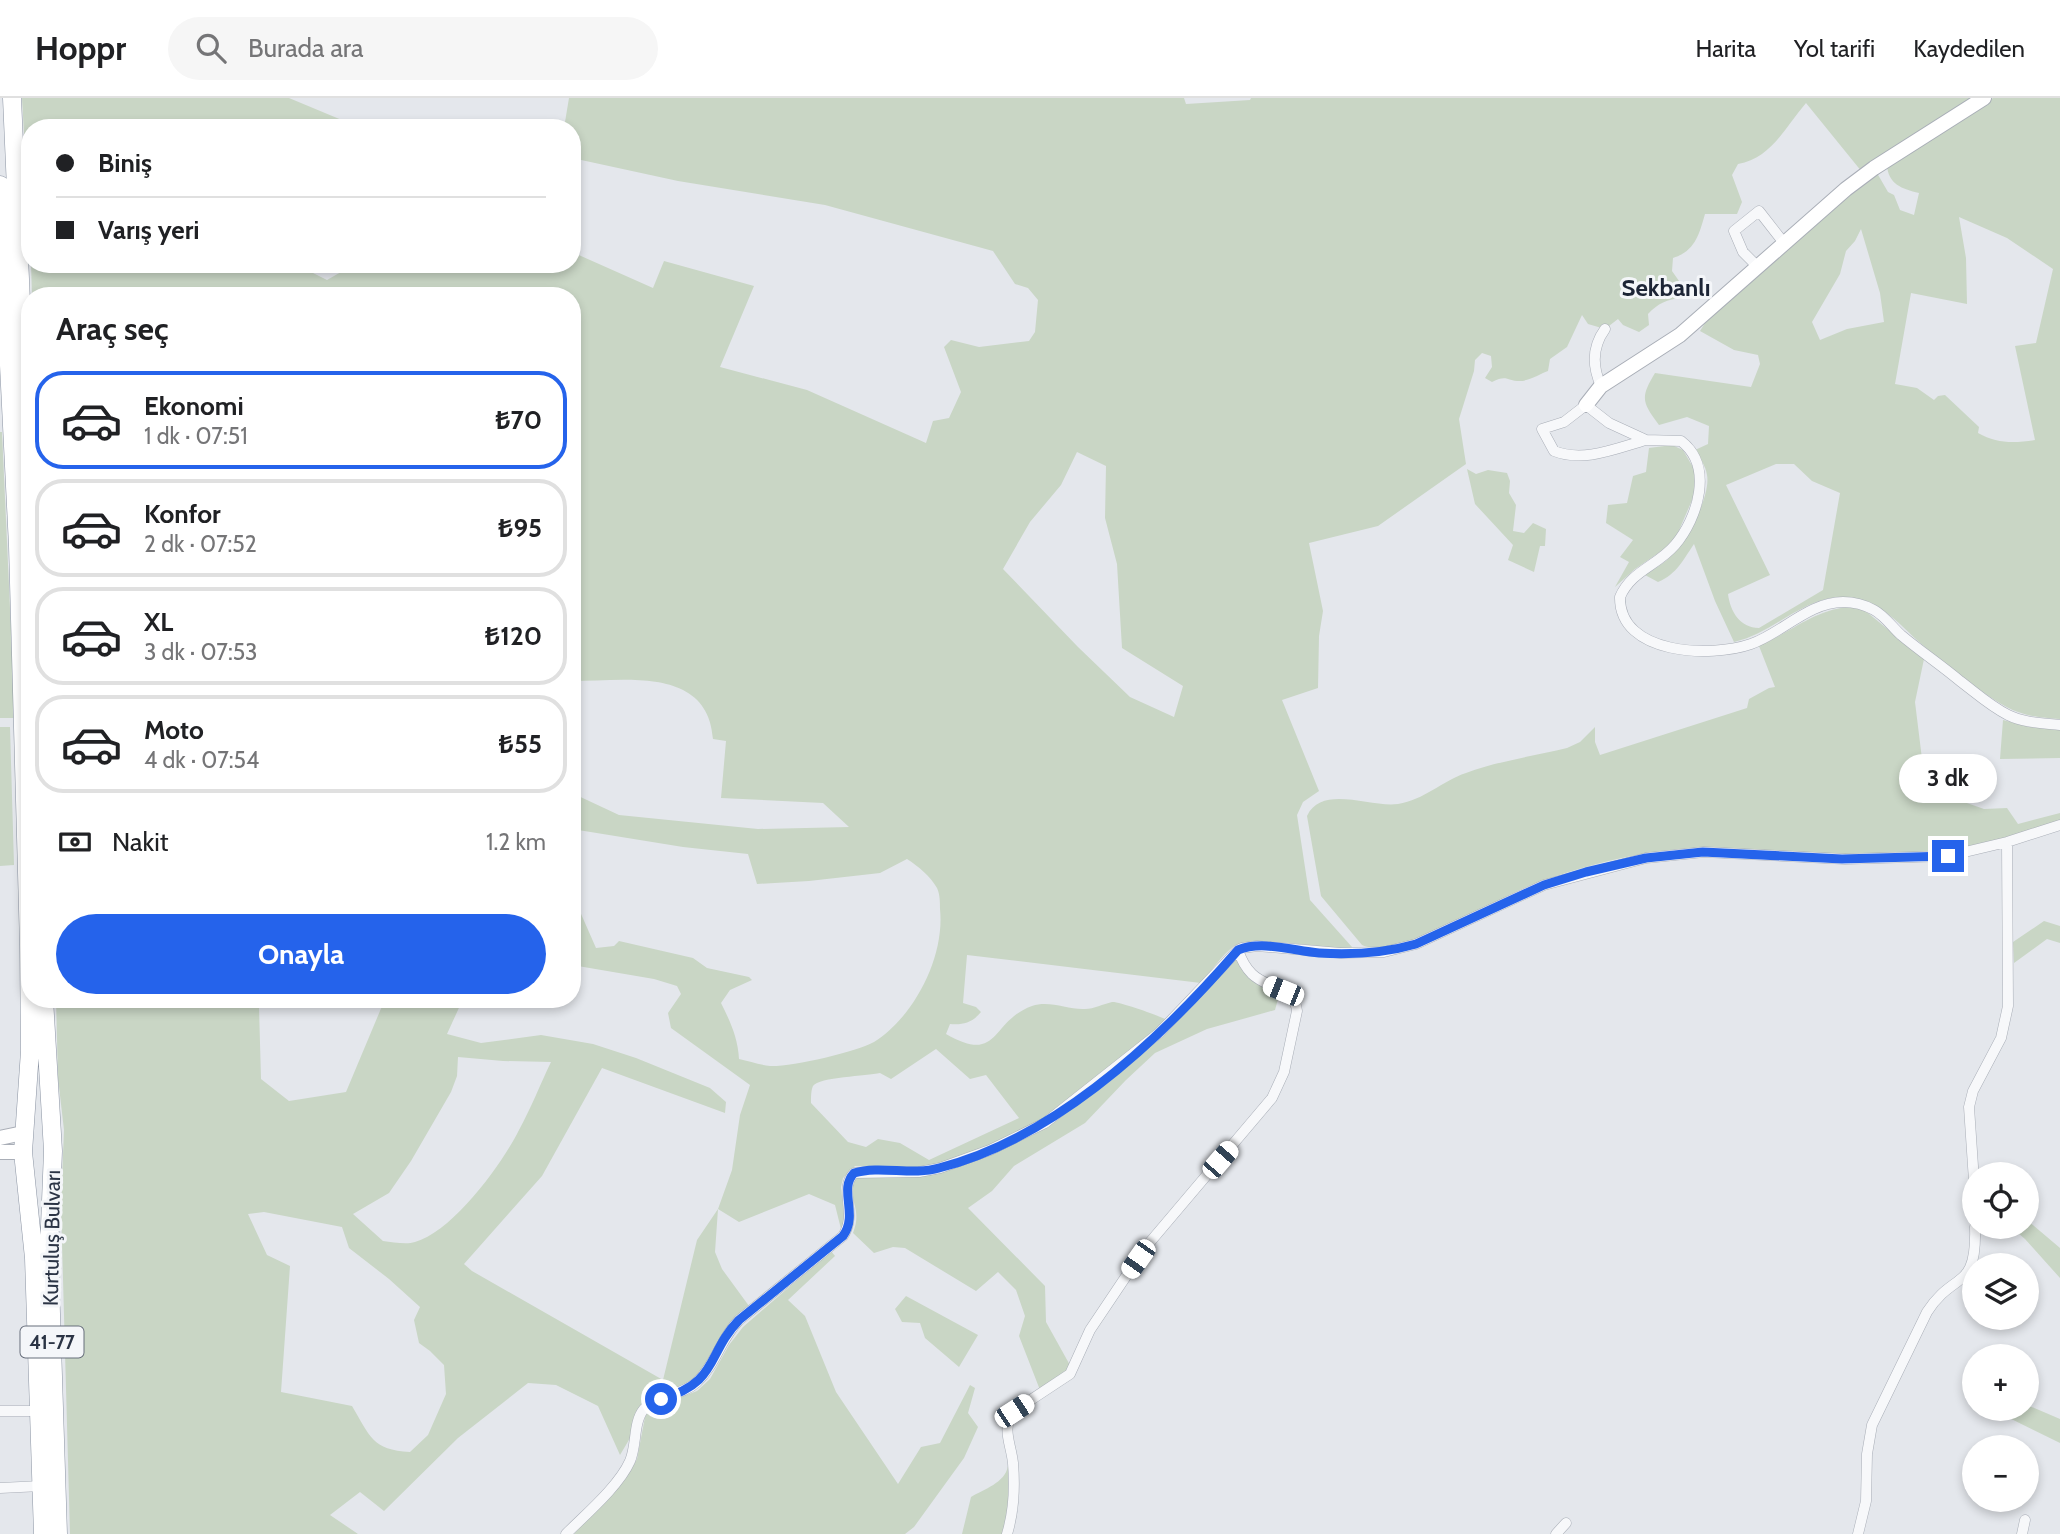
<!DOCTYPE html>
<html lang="tr">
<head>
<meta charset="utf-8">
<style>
	body { margin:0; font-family:Cabin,sans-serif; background:#f6f6f6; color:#202124; height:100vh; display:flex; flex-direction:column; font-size:26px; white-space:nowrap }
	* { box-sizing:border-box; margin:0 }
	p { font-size:23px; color:#757577 }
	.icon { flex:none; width:38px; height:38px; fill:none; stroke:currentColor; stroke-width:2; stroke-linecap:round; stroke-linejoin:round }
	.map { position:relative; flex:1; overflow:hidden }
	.details { position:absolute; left:21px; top:189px; width:560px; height:721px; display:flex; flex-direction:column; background:#fff; border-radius:28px; box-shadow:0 4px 10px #0003 }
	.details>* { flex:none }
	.top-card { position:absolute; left:21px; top:21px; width:560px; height:154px; border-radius:28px; box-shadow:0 4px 10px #0003; display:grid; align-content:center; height:154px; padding:0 35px; background:#fff }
	.fabs { position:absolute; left:1962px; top:1064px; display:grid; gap:14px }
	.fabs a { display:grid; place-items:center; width:77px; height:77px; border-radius:50%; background:#fff; box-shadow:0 4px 10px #0003; font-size:35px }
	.end { position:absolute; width:32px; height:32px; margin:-16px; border:9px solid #2563eb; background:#fff; box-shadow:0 0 0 4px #fff }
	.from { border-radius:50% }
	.bubble { position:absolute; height:49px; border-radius:24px; background:#fff; box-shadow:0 4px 10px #0003; font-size:23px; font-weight:700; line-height:49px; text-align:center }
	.car { position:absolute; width:21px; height:42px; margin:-21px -10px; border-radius:9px; box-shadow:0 0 5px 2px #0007; background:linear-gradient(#fff 24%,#345 0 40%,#fff 0 76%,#345 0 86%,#fff 0) }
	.top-card b { display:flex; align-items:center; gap:24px; height:66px; font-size:26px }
	.top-card b+b { border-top:2px solid #e0e0e0 }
	.top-card i { width:18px; height:18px; background:#202124 }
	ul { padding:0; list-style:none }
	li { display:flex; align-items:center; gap:21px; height:98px; margin:0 14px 10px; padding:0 21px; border:4px solid #e0e0e0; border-radius:28px }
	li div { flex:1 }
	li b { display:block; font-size:26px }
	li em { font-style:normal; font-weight:700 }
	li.selected { border-color:#2563eb }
	li>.icon { width:63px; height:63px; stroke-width:1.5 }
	h2 { padding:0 35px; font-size:32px; line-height:84px }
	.pay { display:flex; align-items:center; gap:18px; height:77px; padding:0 35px; font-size:26px }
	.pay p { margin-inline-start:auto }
	.cta { display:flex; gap:14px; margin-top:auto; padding:14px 35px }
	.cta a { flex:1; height:80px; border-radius:42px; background:#2563eb; color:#fff; font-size:28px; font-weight:700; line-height:80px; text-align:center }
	header { display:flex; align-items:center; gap:42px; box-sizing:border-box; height:98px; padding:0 35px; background:#fff; border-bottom:2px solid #e0e0e0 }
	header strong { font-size:33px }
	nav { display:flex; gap:38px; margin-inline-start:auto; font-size:24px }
	.search { width:490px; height:63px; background:#f6f6f6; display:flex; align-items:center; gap:18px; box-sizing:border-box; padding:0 24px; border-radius:38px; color:#757577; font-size:26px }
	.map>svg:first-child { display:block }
	.green { fill:#c9d6c5; fill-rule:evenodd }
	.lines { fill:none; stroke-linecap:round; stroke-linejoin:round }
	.street-casing { stroke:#a9aeb7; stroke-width:11 }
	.secondary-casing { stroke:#a9aeb7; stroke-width:16 }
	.highway-casing { stroke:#8b94a3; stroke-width:19 }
	.street { stroke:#f7f8fa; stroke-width:10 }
	.secondary { stroke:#fff; stroke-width:14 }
	.highway { stroke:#fff; stroke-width:18 }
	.route { stroke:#2563eb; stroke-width:9 }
	.labels { text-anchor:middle; stroke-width:6; stroke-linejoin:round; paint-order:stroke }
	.shield { fill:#f4f6f9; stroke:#676e7b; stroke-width:2 }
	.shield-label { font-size:19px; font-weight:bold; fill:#2b3445 }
	.street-label { font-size:21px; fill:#2b3445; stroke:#f4f6f9 }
	.quarter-label { font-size:24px; font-weight:bold; fill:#1d2536; stroke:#f4f6f9 }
</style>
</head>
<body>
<header>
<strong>Hoppr</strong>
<div class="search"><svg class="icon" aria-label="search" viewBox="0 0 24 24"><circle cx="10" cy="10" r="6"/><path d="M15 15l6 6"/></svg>Burada ara</div>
<nav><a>Harita</a><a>Yol tarifi</a><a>Kaydedilen</a></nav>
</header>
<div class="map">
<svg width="2060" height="1436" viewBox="0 0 2060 1436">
	<rect width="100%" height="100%" fill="#e4e7ec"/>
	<path class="green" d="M 22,0 L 289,0 L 361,30 L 30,30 L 30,140 Z
		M 569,0 L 1184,0 L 1186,6 L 1250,2 L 1251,0 L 1977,0 L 1862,74 L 1806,5 C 1786,28 1771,61 1738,66 L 1732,77 L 1742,104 L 1737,116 L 1705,116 C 1699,137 1695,153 1673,160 L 1672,173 L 1684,190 L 1682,199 C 1667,202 1658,205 1648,216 L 1649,227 L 1639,234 L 1623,227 L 1618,221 L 1605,231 L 1588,226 L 1582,217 L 1567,249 L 1550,261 L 1548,273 C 1540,276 1529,283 1520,283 C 1507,283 1507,276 1492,284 L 1485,280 L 1492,269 L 1491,258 L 1482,255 L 1475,262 L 1474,273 L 1459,321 L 1466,366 L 1378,428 L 1309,445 L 1323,513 L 1319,538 L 1318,590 L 1282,602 L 1319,693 L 1303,704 L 1297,717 L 1310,802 L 1352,849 L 1350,852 C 1328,850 1249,837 1234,848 C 1222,857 1211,873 1201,885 L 967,857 L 963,905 L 976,909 L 981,914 C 972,925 963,927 950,926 L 946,936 C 1000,967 990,923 1032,908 C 1050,902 1068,912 1085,911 C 1094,911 1103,906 1112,904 C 1118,903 1160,918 1167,922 L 1097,981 L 1039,1023 L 995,1045 L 933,1069 L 914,1070 L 855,1068 L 843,1080 L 841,1089 L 845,1126 L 841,1131 L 835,1107 L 809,1096 L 739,1124 L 718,1111 L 715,1154 L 722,1171 L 749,1208 L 695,1280 L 687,1287 L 655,1298 L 620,1357 L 598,1308 L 556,1287 L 528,1285 L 458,1340 L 384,1413 L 360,1394 L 330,1417 L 358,1436 L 70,1436 L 61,1108 L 64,1032 L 58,980 L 56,901 L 268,901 L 259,909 L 261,981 L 289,1003 L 346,994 L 385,901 L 463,901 L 447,936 L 481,945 L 541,937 L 593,946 L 636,960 L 710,990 L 726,1004 L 725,1015 L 602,970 L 542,1078 L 464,1166 L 472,1173 L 663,1282 L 697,1142 L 718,1111 L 732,1072 L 740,1017 L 750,987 L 671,930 L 668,915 L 681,896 L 677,888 L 654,881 L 572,867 L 572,803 L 578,809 L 596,850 L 614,848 L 619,843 L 693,860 L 707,870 L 749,879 L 752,882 L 730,892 L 721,905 C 730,923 738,940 739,961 C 749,963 760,967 770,968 C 790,969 857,954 874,944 C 914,919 945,859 940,811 C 940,805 940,796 937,790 C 931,779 918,768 907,761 L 880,775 L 809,783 L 757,786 L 748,756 L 683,749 L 572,731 L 572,695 L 619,717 L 758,731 L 849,729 L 823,705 L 721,700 L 726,643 L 713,641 C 708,568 625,583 572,583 L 572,198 L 32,198 L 31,166 L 295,166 L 327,182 L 355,166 L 572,166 L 572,154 L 653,190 L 664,163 L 754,188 L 720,269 L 807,292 L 926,345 L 933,323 L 949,320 L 961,294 L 944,249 L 951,242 L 979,249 L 1029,243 L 1035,234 L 1038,202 L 1028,190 L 1015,186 L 993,153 L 825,107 L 678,83 L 572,60 L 572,30 L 564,30 ZM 1077,354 L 1106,368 L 1105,420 L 1117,466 L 1122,550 L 1183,588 L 1174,619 L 1130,599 L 1078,549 L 1003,471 L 1030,424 L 1061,387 ZM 936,951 L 970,981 L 986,977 L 1019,1020 L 929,1062 L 900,1045 L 878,1041 L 866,1049 L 848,1044 L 811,1005 C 811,999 811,992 813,988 C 819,979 867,978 880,975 L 891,981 ZM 458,959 L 503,963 L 551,964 C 540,987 531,1010 519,1032 C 502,1066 453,1133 415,1144 C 406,1147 393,1144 383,1143 L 353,1116 L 389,1095 L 411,1063 L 451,994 L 457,978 ZM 264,1114 L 342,1129 L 349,1150 L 389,1181 L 420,1209 L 414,1222 L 419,1245 L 430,1253 L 444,1267 L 446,1296 L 428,1337 L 410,1354 C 372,1352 370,1338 352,1308 L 281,1294 L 290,1168 L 267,1157 L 248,1116 Z
		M 1993,0 L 2060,0 L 2060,621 C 2045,620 2032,619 2018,614 C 1992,605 1939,562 1918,543 C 1894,521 1876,499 1841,499 C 1802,500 1772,536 1734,544 L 1715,503 L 1694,446 C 1683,462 1677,476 1658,484 L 1645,477 C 1654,471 1665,465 1672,457 C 1687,443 1711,397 1707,377 C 1706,368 1699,359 1695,352 L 1708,346 L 1709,328 L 1687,319 L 1659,327 C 1642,304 1640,300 1655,275 L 1751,289 L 1760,266 L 1758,257 L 1734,252 L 1700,233 L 1705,225 L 1790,144 L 1877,75 L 1888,94 L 1894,97 L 1900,112 L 1914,117 L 1919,95 C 1902,91 1888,86 1887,67 ZM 1959,119 L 2007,140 L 2053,171 L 2036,245 L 2015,248 L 2035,342 C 2015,345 1997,346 1978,335 L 1979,329 L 1945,297 L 1938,298 L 1934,302 L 1917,290 L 1895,286 L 1911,195 L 1967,206 L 1966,160 ZM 1861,131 L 1880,195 L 1884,224 L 1847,231 L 1820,242 L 1812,224 L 1840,176 L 1846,153 L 1855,143 ZM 1776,366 L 1794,366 L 1812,383 L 1840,395 L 1823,492 L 1759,530 C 1740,530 1730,513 1728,496 L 1770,477 L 1726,387 Z
		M 0,334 L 2,334 L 15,620 L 0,620 Z
		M 1672,347 L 1683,352 L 1697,376 L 1696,393 L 1677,437 L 1670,447 L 1635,471 L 1615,489 L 1629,464 L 1620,459 L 1633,442 L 1606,425 L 1608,407 L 1627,405 L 1633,378 L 1646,374 L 1649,350 Z
		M 1467,371 L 1476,376 L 1488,372 L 1507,375 L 1510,383 L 1509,395 L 1516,407 L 1513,433 L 1524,435 L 1533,425 L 1546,431 L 1545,448 L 1540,448 L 1534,474 L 1508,462 L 1513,447 L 1475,406 Z
		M 1847,509 L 1861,511 L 1868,515 L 1924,561 L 1915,604 L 1923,669 L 1940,690 L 1964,704 L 1984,711 L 2007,710 L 2018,726 L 2060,715 L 2060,723 C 2024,734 1986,750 1948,754 C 1892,759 1834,757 1778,754 C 1750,752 1722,748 1694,750 C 1637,753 1577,769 1524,790 C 1490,805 1396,863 1362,847 L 1321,798 L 1307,718 C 1322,686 1371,710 1398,706 C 1424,702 1442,683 1466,675 C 1498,663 1534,658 1567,650 L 1580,644 L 1595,629 L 1595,644 L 1600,657 L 1747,610 L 1749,601 L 1769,590 L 1775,589 L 1759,548 C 1789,535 1813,513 1847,509 Z
		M 2003,622 L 2030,629 L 2060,631 L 2060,660 L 2000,661 Z
		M 0,629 L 10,629 L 14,767 L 0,768 Z
		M 2044,823 L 2060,828 L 2060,845 L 2047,841 L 2014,865 L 2013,844 Z
		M 1237,858 L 1280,894 L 1275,912 L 1207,931 L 1155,955 L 1126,982 L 1085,1025 L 1014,1068 L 992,1093 L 968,1110 L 1045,1188 L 1046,1224 L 1071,1269 L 1064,1276 L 1040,1292 L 1019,1238 L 1025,1218 L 1016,1192 L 998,1174 L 976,1193 L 905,1150 L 893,1149 L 874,1155 L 853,1135 C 863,1110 847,1102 854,1082 L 863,1077 L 917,1079 L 943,1074 L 1033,1037 L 1078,1006 L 1148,950 Z
		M 2027,1122 L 2060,1150 L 2060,1180 L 2025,1141 L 2011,1129 L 2026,1129 Z
		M 831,1153 L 835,1158 L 788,1202 L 805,1218 L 836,1294 L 898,1386 L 921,1349 L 940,1345 L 970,1287 L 975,1290 L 968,1315 L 978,1329 L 964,1360 L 914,1429 L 905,1436 L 574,1436 L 629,1374 L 637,1361 L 645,1319 L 650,1311 L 697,1293 L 710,1281 L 729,1247 L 743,1229 Z
		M 906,1198 L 978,1237 L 959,1269 L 925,1240 L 920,1225 L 902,1224 L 895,1211 Z
		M 2027,1307 L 2060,1321 L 2060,1345 L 1991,1311 L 2026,1311 Z
		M 1008,1368 L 1009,1410 L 1004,1436 L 962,1436 L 971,1399 C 984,1391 1005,1385 1008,1368 Z"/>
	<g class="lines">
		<g class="street-casing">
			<path id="street" d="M 1757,168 L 1743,154 L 1734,133 L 1759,113 L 1784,145
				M 1601,288 C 1592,268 1592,249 1605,231
				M 1646,342 C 1617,350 1584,365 1554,353 L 1542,331 L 1564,324 L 1586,307 L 1609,325 L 1646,342 L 1681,343 C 1714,368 1698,420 1675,447 C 1657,468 1631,473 1620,499 C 1619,557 1711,560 1751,546 C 1782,535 1809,504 1843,504 C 1853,504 1865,507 1874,512 C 1885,518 1892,529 1901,537 C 1920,553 1941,567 1960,583 C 1976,595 1990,608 2008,617 C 2024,625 2042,625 2060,627
				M 1974,1083 L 1969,1009 L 1973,993 L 2001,940 L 2008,908 L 2007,744
				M 0,1313 L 38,1313
				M 0,1390 L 41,1388
				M 566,1436 C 586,1416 619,1388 630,1363 C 637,1347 633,1324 644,1311 C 656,1297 682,1298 697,1284 C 716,1266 721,1240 739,1222 L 843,1138 C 858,1115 838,1092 854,1075 L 919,1074 L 940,1070 L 990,1052 L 1045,1025 L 1159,935 L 1238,852 L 1242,850 L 1257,848 L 1340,855 L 1384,854 L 1416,846 L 1544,787 L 1646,760 L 1704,754 L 1845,761 L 1948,758 L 2007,744 L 2060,727
				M 1007,1436 C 1014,1413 1015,1389 1013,1365 C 1011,1345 1001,1331 1014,1313 L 1070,1276 L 1090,1232 L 1145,1150 L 1272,1000 L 1284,974 L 1297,913 C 1295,890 1266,890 1252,876 C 1245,869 1241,861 1238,852
				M 1556,1436 L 1566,1425
				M 1858,1436 L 1866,1403 L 1867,1356 L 1872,1327 L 1927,1214 C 1954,1172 1977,1194 1975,1129
				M 2022,1436 L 2025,1422"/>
		</g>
		<g class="secondary-casing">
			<path id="secondary" d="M 1586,307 L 1601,288 L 1680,237 L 1846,91 L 1874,70 L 1984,0
				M 0,1040 L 23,1035
				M 0,1054 L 23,1054"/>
		</g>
		<g class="highway-casing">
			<path id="highway" d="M 12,0 L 30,408
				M 0,87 L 18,448 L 29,847 L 30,953 L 23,1054 L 34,1160 L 43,1436
				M 44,901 L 53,1053 L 49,1153 L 58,1436"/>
		</g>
		<use href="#street" class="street"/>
		<use href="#secondary" class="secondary"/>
		<use href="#highway" class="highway"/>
	</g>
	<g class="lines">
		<path class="route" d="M 661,1301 C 719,1285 706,1256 739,1222 L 843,1138 C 859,1116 838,1092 854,1075 C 881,1067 912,1078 939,1070 C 1056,1040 1161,941 1238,852 C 1262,842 1294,853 1319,855 C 1352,857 1385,855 1416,846 L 1544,787 L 1586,774 L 1646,760 L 1703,754 L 1842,761 L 1948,758"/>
	</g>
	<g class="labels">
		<rect class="shield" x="20.5" y="1228.5" width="63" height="31" rx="5"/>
		<g class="shield-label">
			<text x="52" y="1251">41-77</text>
		</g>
		<g class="street-label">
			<text transform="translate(52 1140) rotate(-89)" y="7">Kurtuluş Bulvarı</text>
		</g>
		<g class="quarter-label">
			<text x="1666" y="198">Sekbanlı</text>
		</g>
	</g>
</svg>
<div class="fabs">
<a><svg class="icon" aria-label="locate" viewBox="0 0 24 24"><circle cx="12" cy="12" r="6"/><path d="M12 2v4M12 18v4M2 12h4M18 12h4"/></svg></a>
<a><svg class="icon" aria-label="layers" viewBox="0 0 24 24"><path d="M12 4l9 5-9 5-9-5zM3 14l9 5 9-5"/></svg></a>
<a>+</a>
<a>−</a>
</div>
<i class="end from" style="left:661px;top:1301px"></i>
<i class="end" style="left:1948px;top:758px"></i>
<div class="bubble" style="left:1899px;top:656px;width:98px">3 dk</div>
<i class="car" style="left:1283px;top:893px;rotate:292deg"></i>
<i class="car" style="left:1220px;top:1062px;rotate:41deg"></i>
<i class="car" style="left:1138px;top:1161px;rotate:215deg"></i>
<i class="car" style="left:1014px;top:1313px;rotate:57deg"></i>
<div class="top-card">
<b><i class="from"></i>Biniş</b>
<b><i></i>Varış yeri</b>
</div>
<section class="details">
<h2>Araç seç</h2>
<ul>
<li class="selected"><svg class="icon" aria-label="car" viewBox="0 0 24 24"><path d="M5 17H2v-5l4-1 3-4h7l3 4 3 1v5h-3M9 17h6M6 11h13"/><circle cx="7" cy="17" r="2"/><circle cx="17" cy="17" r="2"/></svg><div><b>Ekonomi</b><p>1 dk · 07:51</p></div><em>₺70</em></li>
<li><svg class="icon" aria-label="car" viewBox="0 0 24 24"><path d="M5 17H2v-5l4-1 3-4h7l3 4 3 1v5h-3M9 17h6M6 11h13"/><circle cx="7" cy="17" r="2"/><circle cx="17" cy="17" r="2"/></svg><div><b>Konfor</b><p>2 dk · 07:52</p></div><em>₺95</em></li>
<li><svg class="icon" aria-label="car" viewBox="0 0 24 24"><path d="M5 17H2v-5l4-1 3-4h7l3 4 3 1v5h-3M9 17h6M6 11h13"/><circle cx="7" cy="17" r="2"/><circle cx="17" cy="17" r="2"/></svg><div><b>XL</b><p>3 dk · 07:53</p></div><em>₺120</em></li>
<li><svg class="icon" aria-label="car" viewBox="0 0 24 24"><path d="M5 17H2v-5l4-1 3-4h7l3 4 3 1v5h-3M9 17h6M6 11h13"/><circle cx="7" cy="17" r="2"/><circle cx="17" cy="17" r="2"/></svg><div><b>Moto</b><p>4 dk · 07:54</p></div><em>₺55</em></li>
</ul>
<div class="pay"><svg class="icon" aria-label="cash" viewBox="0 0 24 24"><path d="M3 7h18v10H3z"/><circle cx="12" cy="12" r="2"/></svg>Nakit<p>1.2 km</p></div>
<div class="cta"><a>Onayla</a></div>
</section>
</div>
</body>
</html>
